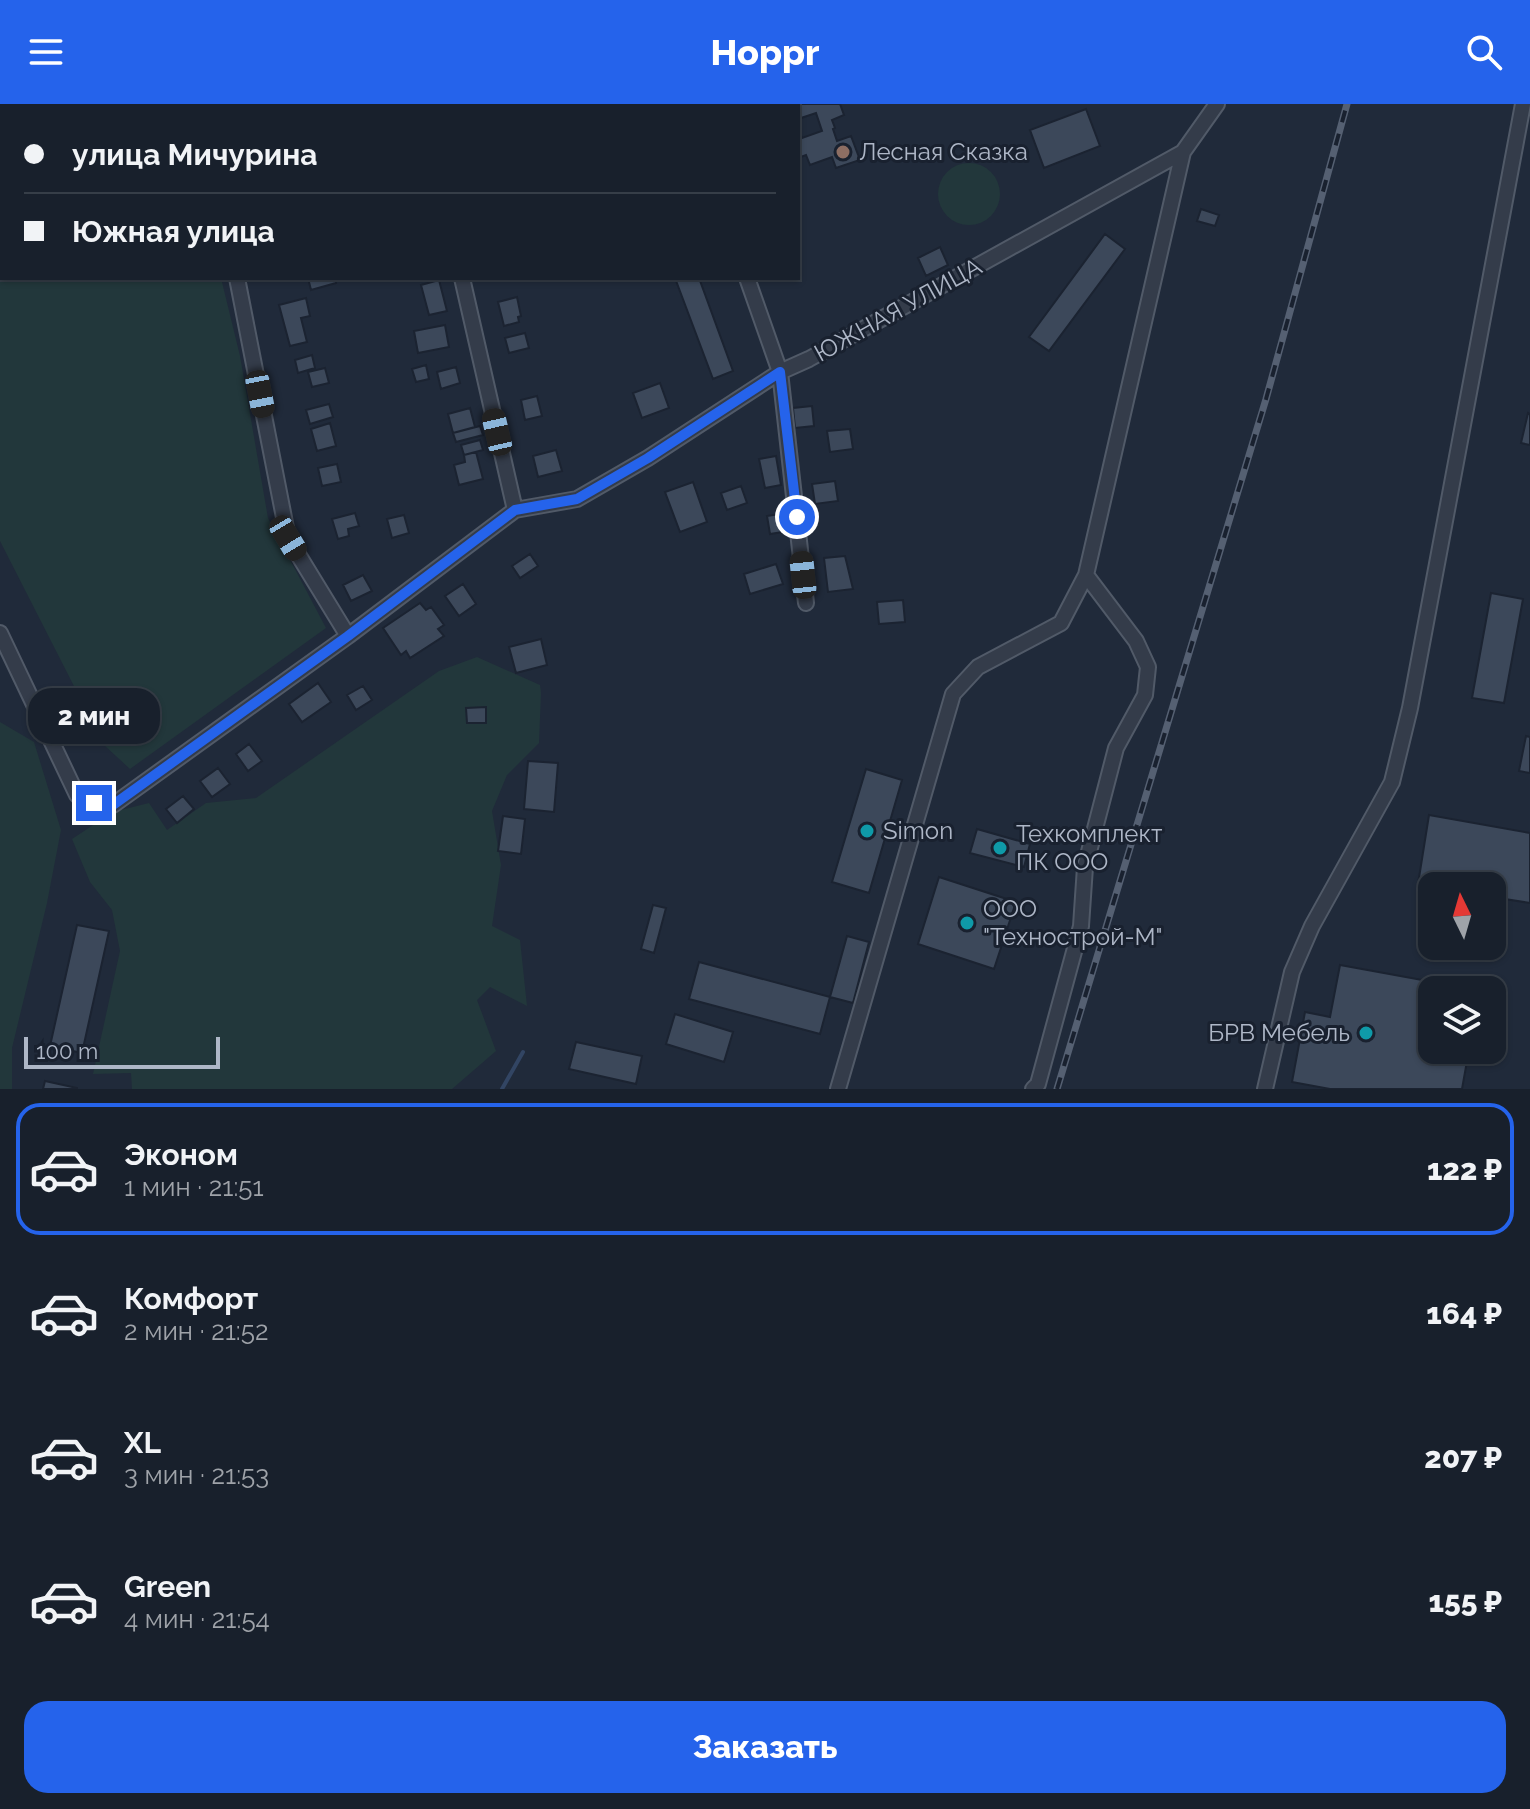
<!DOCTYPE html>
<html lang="ru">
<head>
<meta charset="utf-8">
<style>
	body { margin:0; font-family:Raleway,sans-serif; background:#252d38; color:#f1f3f6; height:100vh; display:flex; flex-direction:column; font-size:30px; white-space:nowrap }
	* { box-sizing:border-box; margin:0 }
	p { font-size:26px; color:#9fa3a9 }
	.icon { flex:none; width:44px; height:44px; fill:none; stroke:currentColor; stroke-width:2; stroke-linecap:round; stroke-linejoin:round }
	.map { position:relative; height:985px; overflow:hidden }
	.drawer { display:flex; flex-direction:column; background:#18202c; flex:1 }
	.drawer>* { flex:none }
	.banner { position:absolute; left:0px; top:0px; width:800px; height:176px; box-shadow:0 2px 6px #0004,0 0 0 2px #363e48; display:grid; align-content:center; height:176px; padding:0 24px; background:#18202c }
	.needle { width:52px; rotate:355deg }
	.tools { position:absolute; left:1418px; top:768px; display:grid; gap:16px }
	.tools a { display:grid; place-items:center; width:88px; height:88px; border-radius:16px; background:#18202c; box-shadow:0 2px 6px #0004,0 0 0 2px #363e48; font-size:40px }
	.scale { position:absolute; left:24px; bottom:20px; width:196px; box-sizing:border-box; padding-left:8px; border:4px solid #aeb7c7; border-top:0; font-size:22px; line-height:28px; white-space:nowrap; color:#aeb7c7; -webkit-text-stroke:6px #19212f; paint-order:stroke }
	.end { position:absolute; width:36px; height:36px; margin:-18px; border:10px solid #2563eb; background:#fff; box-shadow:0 0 0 4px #fff }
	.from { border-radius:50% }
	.bubble { position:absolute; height:56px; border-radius:24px; background:#18202c; box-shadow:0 2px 6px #0004,0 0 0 2px #363e48; font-size:26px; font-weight:800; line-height:56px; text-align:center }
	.car { position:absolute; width:24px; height:48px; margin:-24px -12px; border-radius:10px; box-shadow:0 0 6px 2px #0007; background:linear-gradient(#222 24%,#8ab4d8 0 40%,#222 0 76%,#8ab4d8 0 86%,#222 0) }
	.banner b { display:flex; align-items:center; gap:28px; height:76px; font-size:30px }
	.banner b+b { border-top:2px solid #363e48 }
	.banner i { width:20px; height:20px; background:#f1f3f6 }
	ul { padding:14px 0 0; list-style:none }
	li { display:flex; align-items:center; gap:24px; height:132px; margin:0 16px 12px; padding:0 8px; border:4px solid transparent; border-radius:24px }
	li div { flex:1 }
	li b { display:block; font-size:30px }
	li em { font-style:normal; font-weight:800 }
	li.on { border-color:#2563eb }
	li>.icon { width:72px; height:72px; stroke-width:1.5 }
	.cta { display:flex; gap:16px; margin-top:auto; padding:16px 24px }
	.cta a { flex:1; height:92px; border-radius:24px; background:#2563eb; color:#fff; font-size:32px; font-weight:800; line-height:92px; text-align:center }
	header { display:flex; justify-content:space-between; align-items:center; height:104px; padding:0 24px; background:#2563eb; color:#fff; font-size:36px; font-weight:800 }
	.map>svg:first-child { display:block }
	.green { fill:#22373b }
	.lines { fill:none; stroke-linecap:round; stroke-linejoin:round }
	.stream { stroke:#324563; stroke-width:4 }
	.building { fill:#3c485a; stroke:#1b2331; stroke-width:2 }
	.minor-casing { stroke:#515a68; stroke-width:18 }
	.minor { stroke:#343c4a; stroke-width:14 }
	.rail-casing { stroke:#556072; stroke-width:7 }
	.rail { stroke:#19212f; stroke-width:4; stroke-dasharray:12; stroke-linecap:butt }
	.route { stroke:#2563eb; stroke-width:10 }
	.education-dot { fill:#8d6e63; stroke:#19212f; stroke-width:3 }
	.culture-dot { fill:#0f9aa8; stroke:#19212f; stroke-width:3 }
	.labels { text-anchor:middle; stroke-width:6; stroke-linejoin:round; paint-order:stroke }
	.poi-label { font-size:24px; fill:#aeb7c7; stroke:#19212f; text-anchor:start }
	.street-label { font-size:24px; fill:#aeb7c7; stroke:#19212f }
</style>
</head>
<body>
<header><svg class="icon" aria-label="menu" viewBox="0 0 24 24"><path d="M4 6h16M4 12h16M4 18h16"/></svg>Hoppr<svg class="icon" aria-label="search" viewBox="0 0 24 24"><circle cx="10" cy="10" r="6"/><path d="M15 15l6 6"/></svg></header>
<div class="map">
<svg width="1530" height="985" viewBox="0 0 1530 985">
	<rect width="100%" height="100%" fill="#202a3a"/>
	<path class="green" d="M 0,0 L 187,0 L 2,2 L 2,174 L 221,174 L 240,252 L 268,414 L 326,524 L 130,665 L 104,641 L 0,437 Z
		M938 90a31 31 0 1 1 62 0a31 31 0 1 1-62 0Z
		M 477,553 L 540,581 L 541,589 L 539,639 L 507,671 L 492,707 L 501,761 L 492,822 L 520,836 L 527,902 L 490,883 L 477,896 L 496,947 L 452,985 L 132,985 L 131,969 L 93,970 L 120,847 L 112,806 L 90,778 L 72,735 L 113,708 L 149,699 L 167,726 L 206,699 L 256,694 L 439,567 Z
		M 0,618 L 34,638 L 61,726 L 47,799 L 12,944 L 12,985 L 0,985 Z"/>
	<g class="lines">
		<path class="stream" d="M 502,985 L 523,948"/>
	</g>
	<path class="building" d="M 779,0 L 840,0 L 844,11 L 832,16 L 835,24 L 833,25 L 837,37 L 851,32 L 860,56 L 836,64 L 832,53 L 810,61 L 806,51 L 798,54 L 798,24 L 802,34 L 822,27 L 816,9 L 798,15 L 798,2 Z
		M 1086,5 L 1100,42 L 1044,64 L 1030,26 Z
		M 1201,105 L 1219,111 L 1215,122 L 1197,117 Z
		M 1105,130 L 1125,145 L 1049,247 L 1029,233 Z
		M 940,143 L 948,161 L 926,172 L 918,154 Z
		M 308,174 L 335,174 L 336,179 L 311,186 Z
		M 675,174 L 699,174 L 733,267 L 713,275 Z
		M 439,176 L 447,207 L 429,211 L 421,181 Z
		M 517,193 L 521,212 L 518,213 L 519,218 L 504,222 L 498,198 Z
		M 306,194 L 310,212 L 301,214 L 307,238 L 290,242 L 279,201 Z
		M 445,221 L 449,243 L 418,249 L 414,227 Z
		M 525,229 L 529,244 L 509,249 L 505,234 Z
		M 312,251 L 315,264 L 298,269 L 295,256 Z
		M 426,261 L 429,275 L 416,278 L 412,265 Z
		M 456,263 L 460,279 L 441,285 L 437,268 Z
		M 325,264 L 329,279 L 312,283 L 308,268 Z
		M 660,279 L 669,304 L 642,314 L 633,289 Z
		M 537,292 L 542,312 L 525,316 L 521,296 Z
		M 329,300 L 333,313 L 310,320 L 306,306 Z
		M 812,302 L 814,322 L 795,324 L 793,304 Z
		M 470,304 L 475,323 L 453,329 L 448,310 Z
		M 1528,309 L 1530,310 L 1530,341 L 1521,339 Z
		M 330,319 L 336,342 L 317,347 L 311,325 Z
		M 480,322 L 483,331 L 456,338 L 453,329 Z
		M 850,325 L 853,345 L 830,348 L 827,327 Z
		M 480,336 L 483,346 L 464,351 L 461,341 Z
		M 556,346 L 562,367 L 538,373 L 533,352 Z
		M 476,348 L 483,375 L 459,381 L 454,361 L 465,358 L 464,351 Z
		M 776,352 L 781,381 L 765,384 L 759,355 Z
		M 337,360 L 341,378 L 322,382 L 318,364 Z
		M 835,377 L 838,397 L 815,400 L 812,380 Z
		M 693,378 L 707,418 L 680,428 L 665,388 Z
		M 741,382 L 747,399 L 727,406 L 721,389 Z
		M 355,409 L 359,422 L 348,425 L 349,432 L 338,435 L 332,415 Z
		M 786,409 L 789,427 L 770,430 L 767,412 Z
		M 404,411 L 409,429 L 392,434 L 387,415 Z
		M 530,450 L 538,462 L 520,474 L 512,462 Z
		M 845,452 L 853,485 L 828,488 L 824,454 Z
		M 776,460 L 783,480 L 750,490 L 744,470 Z
		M 363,471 L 372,487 L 351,497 L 343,481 Z
		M 463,480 L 476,500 L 459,512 L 445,492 Z
		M 1491,489 L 1523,495 L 1504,599 L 1472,594 Z
		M 903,496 L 905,518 L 879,520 L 877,498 Z
		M 420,499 L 426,506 L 431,503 L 444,521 L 438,525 L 444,532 L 410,554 L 406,547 L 401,551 L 383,524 Z
		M 541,535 L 547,561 L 516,569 L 509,543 Z
		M 318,579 L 331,598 L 302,618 L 289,600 Z
		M 363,582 L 372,596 L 356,606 L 347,591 Z
		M 486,603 L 486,619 L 467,619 L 466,604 Z
		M 1526,632 L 1530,633 L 1530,669 L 1519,667 Z
		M 249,640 L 262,657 L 248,667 L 236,650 Z
		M 528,657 L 558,659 L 554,708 L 524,705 Z
		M 218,664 L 230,680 L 212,693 L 200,677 Z
		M 866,665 L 902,676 L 869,789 L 832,778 Z
		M 183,692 L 194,705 L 177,719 L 166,705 Z
		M 1429,711 L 1530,729 L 1530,799 L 1492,793 L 1492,782 L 1432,782 L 1418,780 Z
		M 503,712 L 525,715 L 521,750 L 498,747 Z
		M 977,725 L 1030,740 L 1024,763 L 970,749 Z
		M 939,773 L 1016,798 L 994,865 L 918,840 Z
		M 653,801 L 666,804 L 654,849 L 641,845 Z
		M 77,821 L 109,827 L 82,949 L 50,942 Z
		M 847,832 L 869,838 L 853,899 L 830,893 Z
		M 699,858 L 830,893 L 820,930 L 689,895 Z
		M 1340,861 L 1477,886 L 1432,886 L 1432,946 L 1469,946 L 1462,985 L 1330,985 L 1292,978 L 1305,908 L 1330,913 Z
		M 675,910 L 733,928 L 724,958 L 666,940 Z
		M 576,938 L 642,952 L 636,980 L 569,965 Z
		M 45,977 L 77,984 L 77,985 L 43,985 Z"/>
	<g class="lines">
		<g class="minor-casing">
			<path id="minor" d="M 203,0 L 203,2
				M 424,0 L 425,2
				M 682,0 L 683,2
				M 237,174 L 288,434 L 348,532
				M 462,174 L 515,406
				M 747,174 L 780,268 L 806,499
				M 0,529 L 77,691 L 84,697 L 113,701 L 348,532 L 515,406 L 577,395 L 648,354 L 780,268 L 809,255 L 1183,48 L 1217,0
				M 838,985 L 953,590 L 978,563 L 1061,519 L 1086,471 L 1183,48
				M 1033,985 L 1038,980 L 1081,822 L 1085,763 L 1116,644 L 1145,591 L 1148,563 L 1136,537 L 1086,471
				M 1265,985 L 1292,868 L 1312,822 L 1392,678 L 1410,604 L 1523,0"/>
		</g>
		<use href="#minor" class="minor"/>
		<g class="rail-casing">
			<path id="rail" d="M 1057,985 L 1266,295 L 1347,0"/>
		</g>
		<use href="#rail" class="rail"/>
	</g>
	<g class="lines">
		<path class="route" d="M 94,699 L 113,701 L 348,532 L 515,406 L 577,395 L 648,354 L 780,268 L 797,413"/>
	</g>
	<circle class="education-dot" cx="843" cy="48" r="8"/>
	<g class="culture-dot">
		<circle cx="867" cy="727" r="8"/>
		<circle cx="1000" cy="744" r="8"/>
		<circle cx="967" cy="819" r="8"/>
		<circle cx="1366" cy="929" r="8"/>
	</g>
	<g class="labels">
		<g class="poi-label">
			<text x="859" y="56">Лесная Сказка</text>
			<text x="883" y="735">Simon</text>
			<text x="1016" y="738">Техкомплект<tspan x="1016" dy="28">ПК ООО</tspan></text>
			<text x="983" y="813">ООО<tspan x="983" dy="28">"Технострой-М"</tspan></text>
			<text x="1350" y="937" text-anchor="end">БРВ Мебель</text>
		</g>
		<g class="street-label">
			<text transform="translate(898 206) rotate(-29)" y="8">ЮЖНАЯ УЛИЦА</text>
		</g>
	</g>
</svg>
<div class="tools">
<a><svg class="needle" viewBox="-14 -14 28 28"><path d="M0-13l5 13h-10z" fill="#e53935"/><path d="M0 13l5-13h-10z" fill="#9fa3a9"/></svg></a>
<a><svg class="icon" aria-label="layers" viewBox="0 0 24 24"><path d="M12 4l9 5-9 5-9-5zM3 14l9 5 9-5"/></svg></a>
</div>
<div class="scale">100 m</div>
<i class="end from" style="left:797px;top:413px"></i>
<i class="end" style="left:94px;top:699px"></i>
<div class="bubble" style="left:28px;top:584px;width:132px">2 мин</div>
<i class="car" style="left:260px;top:290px;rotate:169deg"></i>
<i class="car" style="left:497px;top:328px;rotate:347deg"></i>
<i class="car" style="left:288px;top:434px;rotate:149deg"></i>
<i class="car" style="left:803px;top:471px;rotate:354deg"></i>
<div class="banner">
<b><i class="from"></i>улица Мичурина</b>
<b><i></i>Южная улица</b>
</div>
</div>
<section class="drawer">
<ul>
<li class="on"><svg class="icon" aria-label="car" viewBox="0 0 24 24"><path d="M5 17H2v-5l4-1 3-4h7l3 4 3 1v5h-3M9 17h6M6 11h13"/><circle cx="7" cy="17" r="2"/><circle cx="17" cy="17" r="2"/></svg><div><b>Эконом</b><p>1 мин · 21:51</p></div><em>122 ₽</em></li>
<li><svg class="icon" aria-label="car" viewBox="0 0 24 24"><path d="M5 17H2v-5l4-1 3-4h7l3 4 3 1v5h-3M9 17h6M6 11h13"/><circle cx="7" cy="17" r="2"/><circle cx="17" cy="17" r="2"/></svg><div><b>Комфорт</b><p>2 мин · 21:52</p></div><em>164 ₽</em></li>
<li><svg class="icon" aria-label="car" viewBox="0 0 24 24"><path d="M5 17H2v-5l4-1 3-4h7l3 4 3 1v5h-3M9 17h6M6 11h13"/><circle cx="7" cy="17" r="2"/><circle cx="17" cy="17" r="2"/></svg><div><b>XL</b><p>3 мин · 21:53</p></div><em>207 ₽</em></li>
<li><svg class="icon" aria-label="car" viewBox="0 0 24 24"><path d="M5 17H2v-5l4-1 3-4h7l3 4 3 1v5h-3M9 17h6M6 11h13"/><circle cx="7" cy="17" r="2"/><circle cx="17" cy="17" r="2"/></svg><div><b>Green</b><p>4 мин · 21:54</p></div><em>155 ₽</em></li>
</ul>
<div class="cta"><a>Заказать</a></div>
</section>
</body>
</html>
